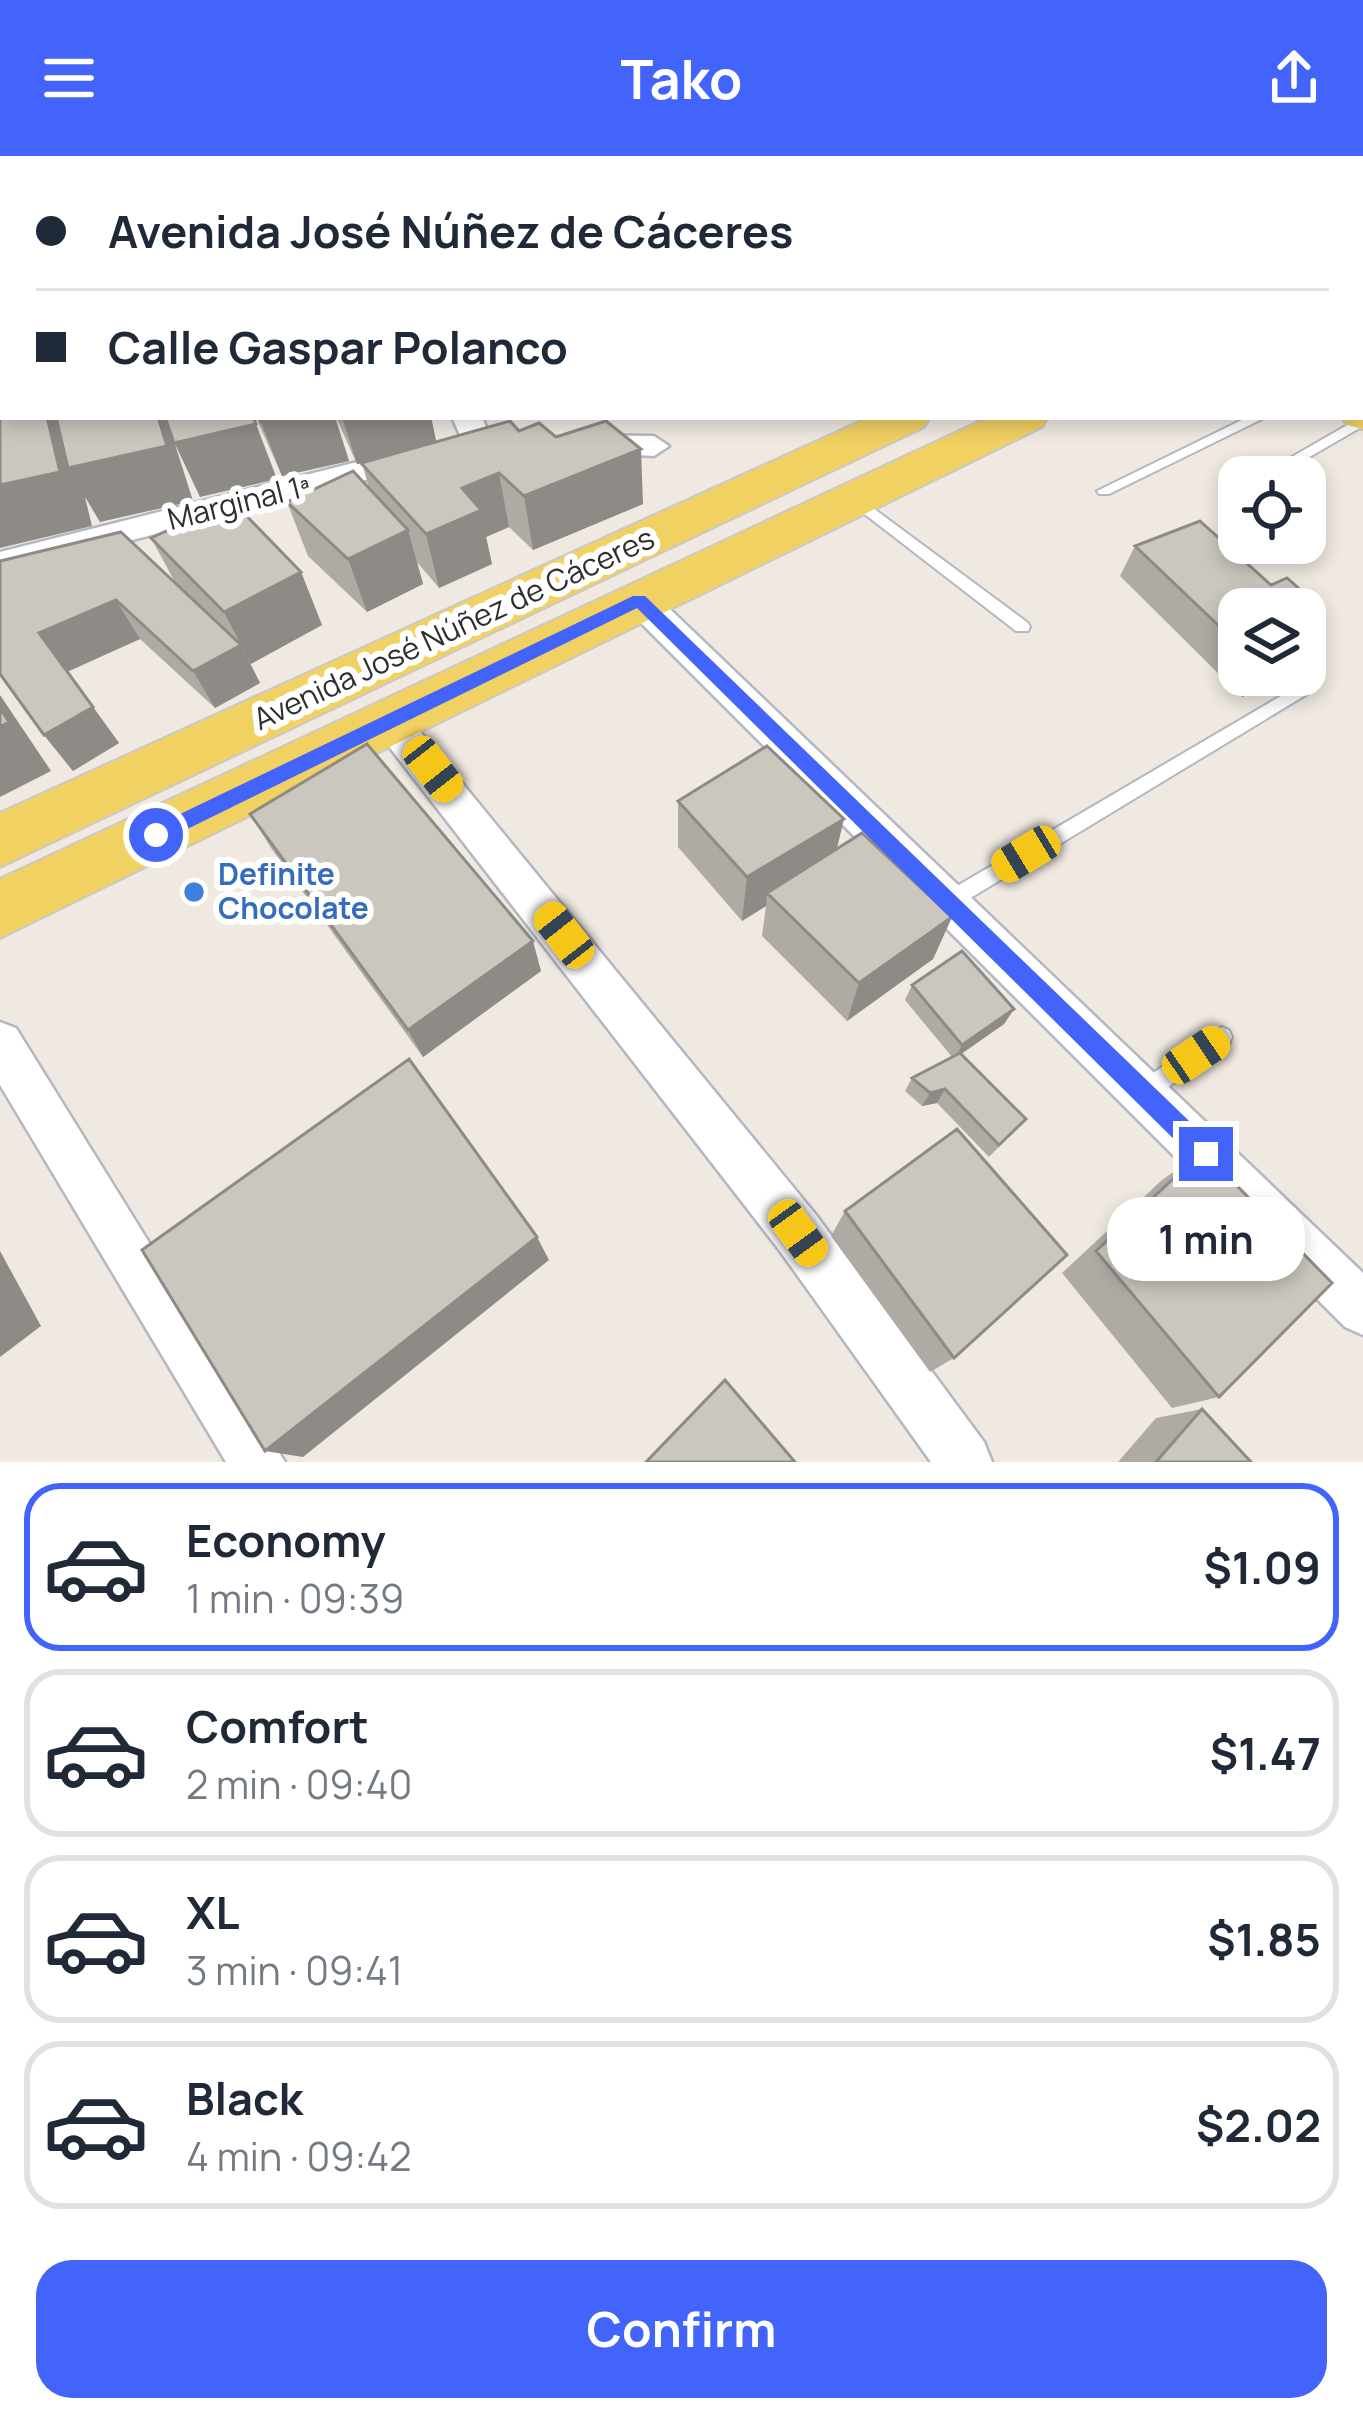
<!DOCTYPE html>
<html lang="en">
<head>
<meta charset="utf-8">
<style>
	body { margin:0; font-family:Manrope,sans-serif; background:#f2f2f3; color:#1f2937; height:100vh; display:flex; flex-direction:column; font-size:45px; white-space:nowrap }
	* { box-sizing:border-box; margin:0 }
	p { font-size:39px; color:#747a83 }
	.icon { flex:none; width:66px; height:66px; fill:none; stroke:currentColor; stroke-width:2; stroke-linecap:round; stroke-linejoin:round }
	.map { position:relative; height:1306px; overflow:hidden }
	.drawer { display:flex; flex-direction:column; background:#fff; flex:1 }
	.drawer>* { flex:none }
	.banner { position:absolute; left:0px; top:0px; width:1365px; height:264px; box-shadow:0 6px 18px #0003; display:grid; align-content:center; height:264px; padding:0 36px; background:#fff }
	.controls { position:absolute; left:1218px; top:300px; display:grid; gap:24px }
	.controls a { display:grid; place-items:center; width:108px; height:108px; border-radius:24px; background:#fff; box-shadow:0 6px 18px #0003; font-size:60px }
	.end { position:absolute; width:54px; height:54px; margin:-27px; border:15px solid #4264fb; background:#fff; box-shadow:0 0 0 6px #fff }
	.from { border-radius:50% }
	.bubble { position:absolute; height:84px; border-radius:36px; background:#fff; box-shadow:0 6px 18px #0003; font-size:39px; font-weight:700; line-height:84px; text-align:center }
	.car { position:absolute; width:36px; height:72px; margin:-36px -18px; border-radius:15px; box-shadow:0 0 9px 3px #0007; background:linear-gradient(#f5c518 24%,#345 0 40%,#f5c518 0 76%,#345 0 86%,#f5c518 0) }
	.banner b { display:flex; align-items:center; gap:42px; height:114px; font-size:45px }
	.banner b+b { border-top:3px solid #e0e1e3 }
	.banner i { width:30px; height:30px; background:#1f2937 }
	ul { padding:21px 0 0; list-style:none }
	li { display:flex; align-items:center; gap:36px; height:168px; margin:0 24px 18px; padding:0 12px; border:6px solid #e0e1e3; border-radius:36px }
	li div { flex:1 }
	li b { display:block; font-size:45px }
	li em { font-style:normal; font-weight:700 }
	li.on { border-color:#4264fb }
	li>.icon { width:108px; height:108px; stroke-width:1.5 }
	.button { display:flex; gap:24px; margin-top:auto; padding:24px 36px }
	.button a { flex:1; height:138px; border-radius:36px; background:#4264fb; color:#fff; font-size:48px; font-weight:700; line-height:138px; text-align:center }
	header { display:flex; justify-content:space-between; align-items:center; height:156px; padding:0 36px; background:#4264fb; color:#fff; font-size:54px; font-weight:700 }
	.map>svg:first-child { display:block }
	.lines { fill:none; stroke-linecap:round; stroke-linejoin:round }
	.service-casing { stroke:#b4b7c1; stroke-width:4 }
	.minor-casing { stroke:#b4b7c1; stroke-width:5 }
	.primary-casing { stroke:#c9c9c9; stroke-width:4 }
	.motorway-casing { stroke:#c9c9c9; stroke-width:4 }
	.service { fill:#fff; fill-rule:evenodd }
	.minor { fill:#fff; fill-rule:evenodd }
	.primary { fill:#f2d163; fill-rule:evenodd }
	.motorway { fill:#ffa35c; fill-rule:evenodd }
	.wall { fill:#afaba4 }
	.shaded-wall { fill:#8e8b86 }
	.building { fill:#cbc7bf; stroke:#8e8b86; stroke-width:3 }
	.route { fill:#4264fb }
	.shop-dot { fill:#3f7fe0; stroke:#fff; stroke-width:4.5 }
	.labels { text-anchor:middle; stroke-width:12; stroke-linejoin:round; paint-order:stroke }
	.street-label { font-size:30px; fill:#2e2e2e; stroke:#fff }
	.shop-label { font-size:30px; font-weight:bold; fill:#366cbe; stroke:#fff; text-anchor:start }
</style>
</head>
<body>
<header><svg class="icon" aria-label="menu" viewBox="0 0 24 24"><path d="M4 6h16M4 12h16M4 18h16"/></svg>Tako<svg class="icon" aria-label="share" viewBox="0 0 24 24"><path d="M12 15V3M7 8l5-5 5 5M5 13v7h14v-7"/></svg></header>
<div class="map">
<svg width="1363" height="1306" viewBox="0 0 1363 1306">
	<rect width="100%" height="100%" fill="#efe9e1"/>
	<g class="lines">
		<g class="service-casing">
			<path id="service" d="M 1363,260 L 1363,270 L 1275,321 L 1257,321 Z
				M 1248,261 L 1266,261 L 1109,338 L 1099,338 L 1097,335 Z
				M 1239,331 L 1239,342 L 1227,343 L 1227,337 Z
				M 854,338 L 1028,467 L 1030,471 L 1028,475 L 1016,475 L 849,346 L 849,340 Z
				M 1303,527 L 1311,533 L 1309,537 L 954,752 L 947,754 L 940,752 L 937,746 L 940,740 Z
				M 1222,871 L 1229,874 L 1232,881 L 1229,888 L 1151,943 L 1143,946 L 1135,943 L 1132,936 L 1135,929 Z"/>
		</g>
		<g class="minor-casing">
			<path id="minor" d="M 198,0 L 220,0 L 222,3 L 200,3 Z
				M 551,0 L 576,0 L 578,3 L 553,3 Z
				M 0,66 L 3,66 L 3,85 L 0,85 Z
				M 452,261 L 482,261 L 492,286 L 488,293 L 466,293 Z
				M 584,279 L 654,280 L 669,290 L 654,300 L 573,295 L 569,288 Z
				M 413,292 L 424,295 L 428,302 L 424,309 L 0,418 L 0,396 Z
				M 639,432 L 651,435 L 1363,1117 L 1363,1179 L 1345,1171 L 627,453 L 622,444 L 627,435 Z
				M 390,551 L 403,555 L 816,1059 L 984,1286 L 992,1306 L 931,1306 L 780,1095 L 377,575 L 372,565 L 377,555 Z
				M 0,866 L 16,872 L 285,1306 L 226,1306 L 0,929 Z"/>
		</g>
		<g class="primary-casing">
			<path id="primary" d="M 895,0 L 931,0 L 933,3 L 897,3 Z
				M 1000,0 L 1037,0 L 1039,3 L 1002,3 Z
				M 1363,37 L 1363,60 L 1362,60 L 1362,37 Z
				M 1363,83 L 1363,107 L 1362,108 L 1362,84 Z
				M 1362,175 L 1363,176 L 1363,202 L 1362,201 Z
				M 1363,244 L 1363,273 L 1347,269 L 1342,261 L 1362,261 Z
				M 870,261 L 930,261 L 924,271 L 0,711 L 0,657 Z
				M 989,261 L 1048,261 L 1042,271 L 0,782 L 0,723 Z"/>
		</g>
		<g class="motorway-casing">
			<path id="motorway" d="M 967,0 L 1009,0 L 1011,3 L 969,3 Z
				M 1362,218 L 1363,218 L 1363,248 L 1362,248 Z"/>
		</g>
		<use href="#service" class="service"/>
		<use href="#minor" class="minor"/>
		<use href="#primary" class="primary"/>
		<use href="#motorway" class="motorway"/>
	</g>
	<path class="wall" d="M 0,0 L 195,0 L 198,3 L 3,3 L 3,47 L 0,43 Z
		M 248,0 L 537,0 L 537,3 L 248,3 Z
		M 720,0 L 804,0 L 793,3 L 723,3 Z
		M 1085,0 L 1225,0 L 1224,3 L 1084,3 Z
		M 256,261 L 335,261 L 349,305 L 282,320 Z
		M 336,261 L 431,261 L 436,286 L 519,275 L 556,281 L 643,348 L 533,394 L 509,371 L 486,381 L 492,408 L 439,432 L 417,406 L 423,428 L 367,456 L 308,400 L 287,346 L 369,332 L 362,307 L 357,308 Z
		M 151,382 L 301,416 L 322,469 L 250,508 L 260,527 L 215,552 L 140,483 L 67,515 L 119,587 L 73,615 L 44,579 L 0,405 L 176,428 Z
		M 1135,390 L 1271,429 L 1313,445 L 1305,457 L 1305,453 L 1239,453 L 1239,519 L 1288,519 L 1286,522 L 1242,541 L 1120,420 Z
		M 678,645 L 837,694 L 952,761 L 933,803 L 847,865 L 762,780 L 766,750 L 742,765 L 678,691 Z
		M 250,658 L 541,815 L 423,901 L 271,692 Z
		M 912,829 L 1014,853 L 1004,868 L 961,898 L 1026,963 L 989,1001 L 937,947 L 922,950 L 905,935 L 912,922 L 952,901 L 905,844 Z
		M 1203,995 L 1219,1241 L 1172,1252 L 1062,1117 L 1162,1024 Z
		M 845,1055 L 954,1202 L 930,1216 L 831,1080 Z
		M 1202,1253 L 1251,1306 L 1118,1306 L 1156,1262 Z"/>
	<path class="shaded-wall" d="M 437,0 L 537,0 L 537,3 L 437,3 Z
		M 743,0 L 804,0 L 793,3 L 742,3 Z
		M 1164,0 L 1225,0 L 1224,3 L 1156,3 Z
		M 1329,0 L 1356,0 L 1354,3 L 1321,3 Z
		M 0,137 L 3,142 L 3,192 L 0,193 Z
		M 0,254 L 3,254 L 3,261 L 167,261 L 256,268 L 277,323 L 200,341 L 175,288 L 193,345 L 100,366 L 85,341 L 92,370 L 0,392 Z
		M 283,261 L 335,261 L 349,305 L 282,320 L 261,266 Z
		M 342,261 L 431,261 L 437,289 L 357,308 Z
		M 641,293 L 643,348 L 533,394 L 524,340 Z
		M 499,317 L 509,371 L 486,381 L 492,408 L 439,432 L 426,378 L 462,332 Z
		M 408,374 L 423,428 L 367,456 L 348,403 Z
		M 301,416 L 322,469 L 251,508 L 224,456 Z
		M 116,444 L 140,483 L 67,516 L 39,477 Z
		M 241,489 L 260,527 L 215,552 L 193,515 Z
		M 1257,519 L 1288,519 L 1286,522 L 1242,541 Z
		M 0,539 L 51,615 L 0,641 Z
		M 93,551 L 119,587 L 73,615 L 44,579 Z
		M 844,663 L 833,709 L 767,737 L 766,750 L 742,765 L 747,721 Z
		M 952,761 L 933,803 L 847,865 L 859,827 Z
		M 533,785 L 541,815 L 423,901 L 408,874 Z
		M 1014,853 L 1004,868 L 954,903 L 962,889 Z
		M 945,933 L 937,947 L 922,950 L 930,937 Z
		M 537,1081 L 549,1104 L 303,1301 L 265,1295 Z
		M 0,1095 L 41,1170 L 0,1201 Z"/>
	<path class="building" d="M 0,0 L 61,0 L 63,3 L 3,3 L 2,34 L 0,31 Z
		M 105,0 L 195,0 L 198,3 L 95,3 Z
		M 267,0 L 329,0 L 320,3 L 271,3 Z
		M 342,0 L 394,0 L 398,3 L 333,3 Z
		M 430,0 L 488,0 L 488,1 L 481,3 L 434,3 Z
		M 1117,0 L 1164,0 L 1156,3 L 1123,3 Z
		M 1254,0 L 1329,0 L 1321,3 L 1247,3 Z
		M 0,213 L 3,226 L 3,254 L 0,254 Z
		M 7,261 L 47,261 L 60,316 L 0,329 L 0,262 Z
		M 56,261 L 158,261 L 167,290 L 68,312 Z
		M 165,261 L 253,261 L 256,268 L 174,287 Z
		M 259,261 L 283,261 L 261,266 Z
		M 510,265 L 519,275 L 539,267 L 556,281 L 606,265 L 641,293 L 524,340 L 499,317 L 462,332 L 481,354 L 426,378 L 361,307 Z
		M 353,315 L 408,374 L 348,403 L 287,346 Z
		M 232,345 L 301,416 L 224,456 L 151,382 Z
		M 1200,365 L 1271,429 L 1287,422 L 1313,445 L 1297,453 L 1239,453 L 1239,489 L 1135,390 Z
		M 121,376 L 241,489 L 193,515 L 116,444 L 39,477 L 93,551 L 44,579 L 0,518 L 0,405 Z
		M 1305,460 L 1309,464 L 1308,492 L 1305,493 Z
		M 0,552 L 9,566 L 0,571 Z
		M 367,588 L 533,785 L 408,874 L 250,658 Z
		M 767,590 L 844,663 L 747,721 L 678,645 Z
		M 862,677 L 952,761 L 859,827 L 767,737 Z
		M 962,795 L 1014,853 L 962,889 L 912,829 Z
		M 960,897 L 1026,963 L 999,989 L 945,933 L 930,937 L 912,922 Z
		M 409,903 L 537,1081 L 265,1295 L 142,1094 Z
		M 957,973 L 1067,1099 L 954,1202 L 845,1055 Z
		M 1203,995 L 1332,1127 L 1219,1241 L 1096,1095 Z
		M 725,1224 L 795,1306 L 646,1306 Z
		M 1202,1253 L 1251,1306 L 1156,1306 Z"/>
	<path class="route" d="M 633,440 L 645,440 L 1214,989 L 1214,1006 L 1197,1006 L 637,452 L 163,685 L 149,685 L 149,673 Z"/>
	<circle class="shop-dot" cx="194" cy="736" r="12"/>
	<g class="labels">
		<g class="street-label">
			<text transform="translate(239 347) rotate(-14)" y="10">Marginal 1ª</text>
			<text transform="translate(454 473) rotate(-25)" y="10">Avenida José Núñez de Cáceres</text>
		</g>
		<g class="shop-label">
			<text x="218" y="729">Definite<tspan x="218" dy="34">Chocolate</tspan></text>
		</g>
	</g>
</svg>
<div class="controls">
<a><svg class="icon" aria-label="locate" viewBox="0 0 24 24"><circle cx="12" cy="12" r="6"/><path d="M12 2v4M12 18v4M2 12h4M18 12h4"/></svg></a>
<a><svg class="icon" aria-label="layers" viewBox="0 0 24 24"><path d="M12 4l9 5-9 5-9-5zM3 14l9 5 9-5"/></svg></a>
</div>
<i class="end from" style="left:156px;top:679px"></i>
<i class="end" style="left:1206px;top:998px"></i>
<div class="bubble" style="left:1107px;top:1041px;width:198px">1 min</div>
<i class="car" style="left:433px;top:613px;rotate:142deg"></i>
<i class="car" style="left:1026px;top:698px;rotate:239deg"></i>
<i class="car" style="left:564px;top:779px;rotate:322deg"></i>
<i class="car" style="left:1196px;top:899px;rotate:56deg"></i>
<i class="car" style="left:798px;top:1077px;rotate:144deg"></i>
<div class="banner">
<b><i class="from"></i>Avenida José Núñez de Cáceres</b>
<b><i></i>Calle Gaspar Polanco</b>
</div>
</div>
<section class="drawer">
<ul>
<li class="on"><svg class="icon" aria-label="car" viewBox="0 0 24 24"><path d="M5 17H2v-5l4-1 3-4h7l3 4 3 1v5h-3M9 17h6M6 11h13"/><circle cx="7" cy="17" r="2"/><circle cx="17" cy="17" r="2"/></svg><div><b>Economy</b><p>1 min · 09:39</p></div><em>$1.09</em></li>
<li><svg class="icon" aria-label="car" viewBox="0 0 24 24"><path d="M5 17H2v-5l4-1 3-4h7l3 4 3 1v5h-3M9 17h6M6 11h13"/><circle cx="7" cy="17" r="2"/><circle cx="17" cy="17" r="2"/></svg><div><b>Comfort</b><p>2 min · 09:40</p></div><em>$1.47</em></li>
<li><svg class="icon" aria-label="car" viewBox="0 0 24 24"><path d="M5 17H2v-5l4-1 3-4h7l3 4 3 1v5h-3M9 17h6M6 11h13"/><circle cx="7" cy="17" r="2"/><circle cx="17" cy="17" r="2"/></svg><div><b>XL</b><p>3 min · 09:41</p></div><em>$1.85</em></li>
<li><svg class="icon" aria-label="car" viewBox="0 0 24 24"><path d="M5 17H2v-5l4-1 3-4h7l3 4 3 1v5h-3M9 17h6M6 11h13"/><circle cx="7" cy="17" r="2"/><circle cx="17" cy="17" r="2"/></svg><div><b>Black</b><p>4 min · 09:42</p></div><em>$2.02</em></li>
</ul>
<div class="button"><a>Confirm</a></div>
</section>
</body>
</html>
